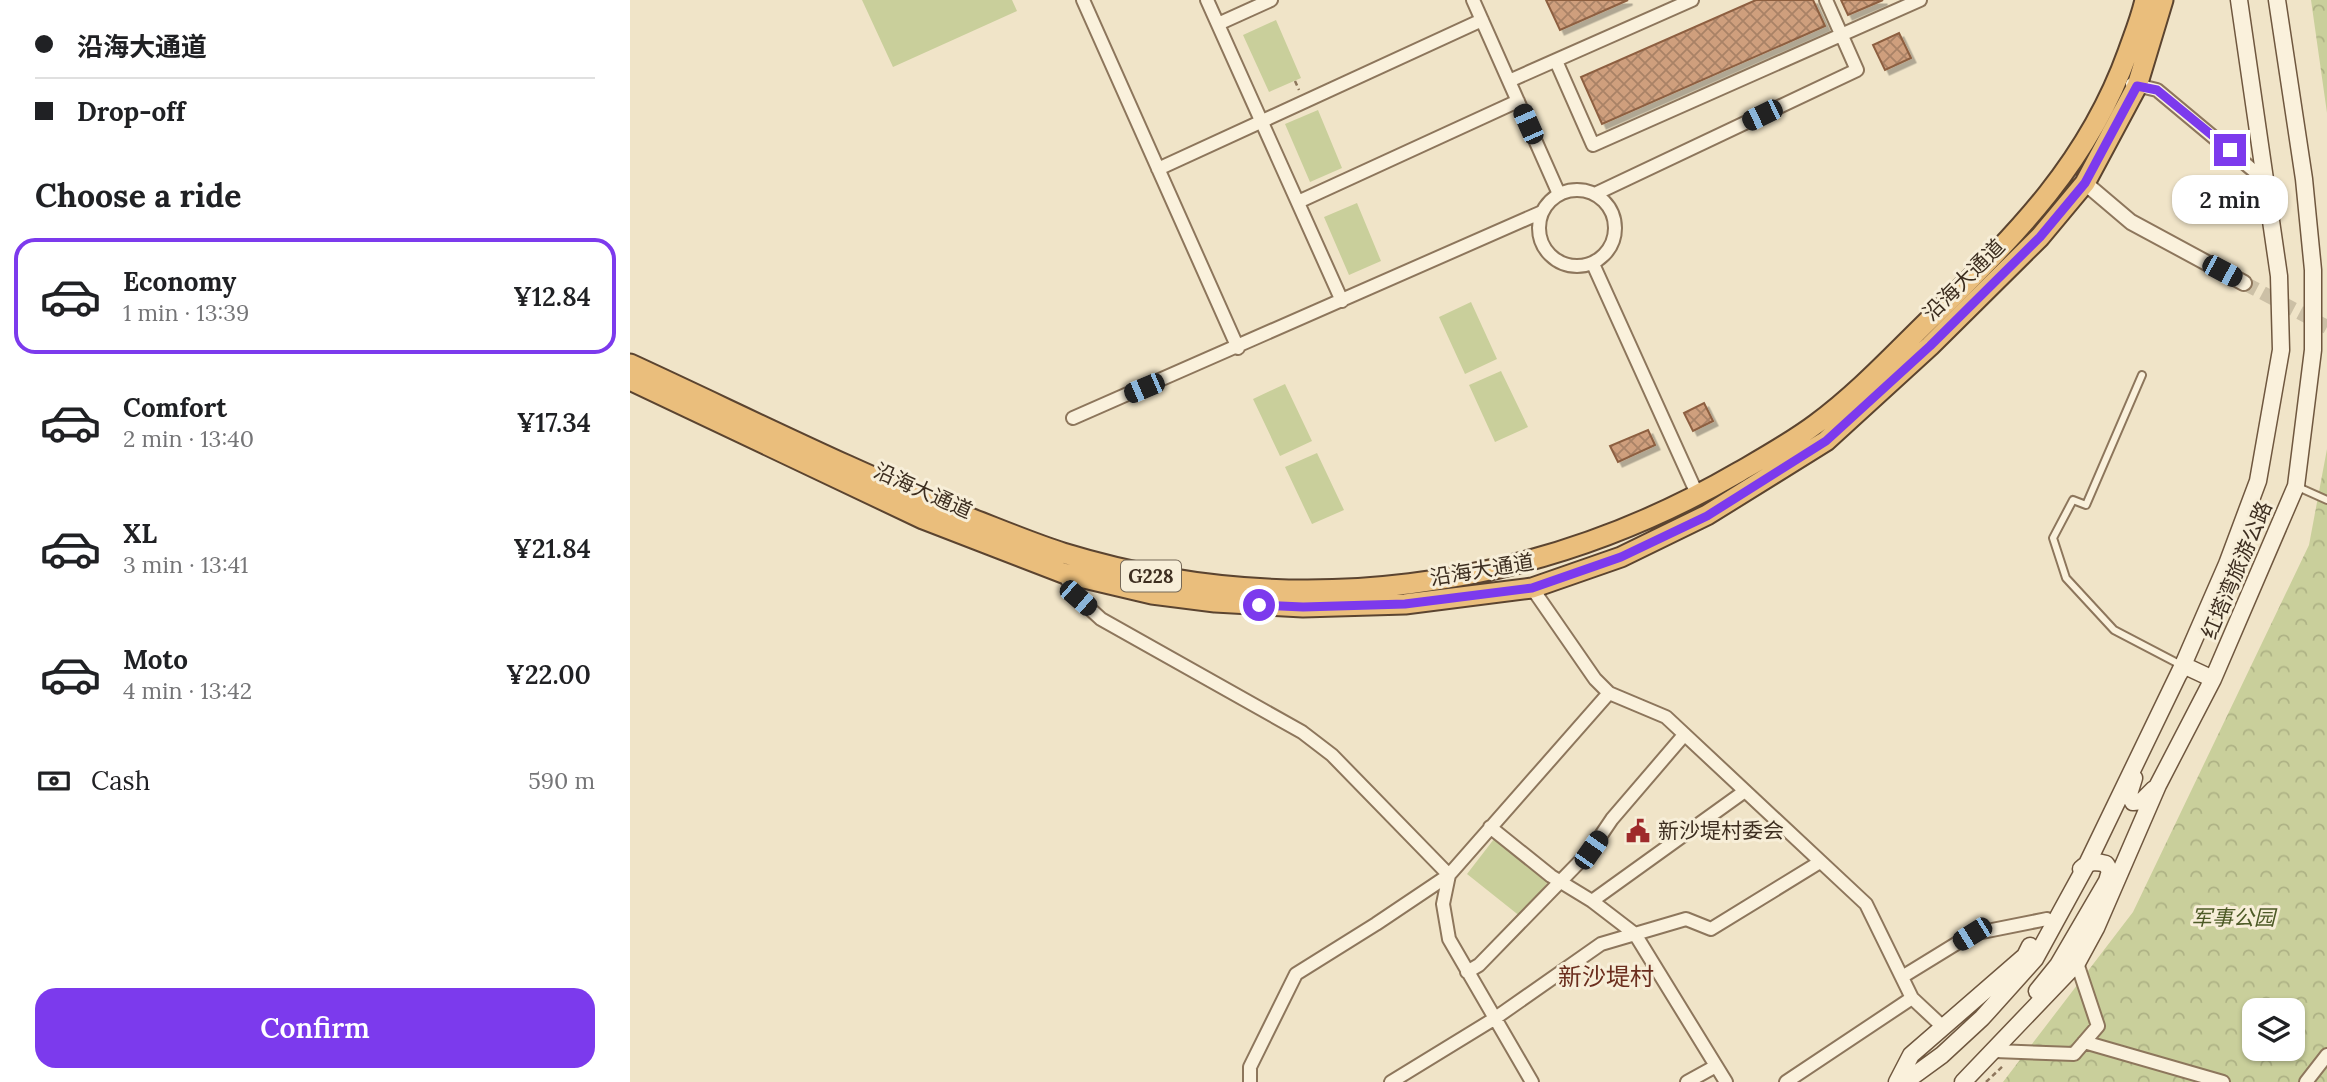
<!DOCTYPE html>
<html lang="en">
<head>
<meta charset="utf-8">
<style>
	body { margin:0; font-family:Lora,"Noto Sans SC",serif; background:#f2f2f2; color:#202124; height:100vh; display:flex; flex-direction:column; font-size:26px; white-space:nowrap }
	* { box-sizing:border-box; margin:0 }
	p { font-size:23px; color:#757577 }
	.icon { flex:none; width:38px; height:38px; fill:none; stroke:currentColor; stroke-width:2; stroke-linecap:round; stroke-linejoin:round }
	.map { position:relative; flex:1; overflow:hidden }
	.drawer { display:flex; flex-direction:column; background:#fff; width:630px }
	.drawer>* { flex:none }
	.guide { display:grid; align-content:center; height:154px; padding:0 35px; background:#fff }
	.fabs { position:absolute; left:1612px; top:998px; display:grid; gap:14px }
	.fabs a { display:grid; place-items:center; width:63px; height:63px; border-radius:14px; background:#fff; box-shadow:0 2px 5px #0004; font-size:35px }
	.end { position:absolute; width:32px; height:32px; margin:-16px; border:9px solid #7c3aed; background:#fff; box-shadow:0 0 0 4px #fff }
	.from { border-radius:50% }
	.bubble { position:absolute; height:49px; border-radius:21px; background:#fff; box-shadow:0 2px 5px #0004; font-size:23px; font-weight:600; line-height:49px; text-align:center }
	.car { position:absolute; width:21px; height:42px; margin:-21px -10px; border-radius:9px; box-shadow:0 0 5px 2px #0007; background:linear-gradient(#222 24%,#8ab4d8 0 40%,#222 0 76%,#8ab4d8 0 86%,#222 0) }
	.guide b { display:flex; align-items:center; gap:24px; height:66px; font-size:26px }
	.guide b+b { border-top:2px solid #e0e0e0 }
	.guide i { width:18px; height:18px; background:#202124 }
	ul { padding:0; list-style:none }
	li { display:flex; align-items:center; gap:21px; height:116px; margin:0 14px 10px; padding:0 21px; border:4px solid transparent; border-radius:21px }
	li div { flex:1 }
	li b { display:block; font-size:26px }
	li em { font-style:normal; font-weight:600 }
	li.current { border-color:#7c3aed }
	li>.icon { width:63px; height:63px; stroke-width:1.5 }
	h2 { padding:0 35px; font-size:32px; line-height:84px }
	.pay { display:flex; align-items:center; gap:18px; height:77px; padding:0 35px; font-size:26px }
	.pay p { margin-inline-start:auto }
	.button { display:flex; gap:14px; margin-top:auto; padding:14px 35px }
	.button a { flex:1; height:80px; border-radius:21px; background:#7c3aed; color:#fff; font-size:28px; font-weight:600; line-height:80px; text-align:center }
	main { display:flex; flex:1; min-height:0 }
	.map>svg:first-child { display:block }
	.grass { fill:#c9cf9b }
	.park { fill:url(#park-crowns); fill-rule:evenodd }
	.building { fill:url(#building-cross-hatch); stroke:#8d5f41; stroke-width:2; filter:url(#shadow) }
	.lines { fill:none; stroke-linecap:round; stroke-linejoin:round }
	.tertiary-tunnel { stroke:#ccc0a6; stroke-width:14; stroke-dasharray:14 7; stroke-linecap:butt }
	.service-casing { stroke:#8d765c; stroke-width:10 }
	.minor-casing { stroke:#8d765c; stroke-width:16 }
	.tertiary-casing { stroke:#8d765c; stroke-width:18 }
	.secondary-casing { stroke:#6f573f; stroke-width:19 }
	.trunk-casing { stroke:#5b4430; stroke-width:23 }
	.path { stroke:#8d765c; stroke-width:2.5; stroke-dasharray:5 3.5; stroke-linecap:butt }
	.service { stroke:#faf1dc; stroke-width:6 }
	.minor { stroke:#faf1dc; stroke-width:12 }
	.tertiary { stroke:#faf1dc; stroke-width:14 }
	.secondary { stroke:#faf1dc; stroke-width:16 }
	.trunk { stroke:#eabe7c; stroke-width:19 }
	.route { stroke:#7c3aed; stroke-width:9 }
	.labels { text-anchor:middle; stroke-width:6; stroke-linejoin:round; paint-order:stroke }
	.shield { fill:#f7eed8; stroke:#756857; stroke-width:2 }
	.shield-label { font-size:19px; font-weight:bold; fill:#3d2e20 }
	.street-label { font-size:21px; fill:#3d2e20; stroke:#f7eed8 }
	.poi-label { font-size:21px; fill:#3d2e20; stroke:#f7eed8; text-anchor:start }
	.park-label { font-size:21px; font-style:italic; fill:#4d5a26; stroke:#f7eed8 }
	.quarter-label { font-size:24px; fill:#6b2e1e; stroke:#f7eed8 }
</style>
</head>
<body>
<main>
<section class="drawer">
<div class="guide">
<b><i class="from"></i>沿海大通道</b>
<b><i></i>Drop-off</b>
</div>
<h2>Choose a ride</h2>
<ul>
<li class="current"><svg class="icon" aria-label="car" viewBox="0 0 24 24"><path d="M5 17H2v-5l4-1 3-4h7l3 4 3 1v5h-3M9 17h6M6 11h13"/><circle cx="7" cy="17" r="2"/><circle cx="17" cy="17" r="2"/></svg><div><b>Economy</b><p>1 min · 13:39</p></div><em>¥12.84</em></li>
<li><svg class="icon" aria-label="car" viewBox="0 0 24 24"><path d="M5 17H2v-5l4-1 3-4h7l3 4 3 1v5h-3M9 17h6M6 11h13"/><circle cx="7" cy="17" r="2"/><circle cx="17" cy="17" r="2"/></svg><div><b>Comfort</b><p>2 min · 13:40</p></div><em>¥17.34</em></li>
<li><svg class="icon" aria-label="car" viewBox="0 0 24 24"><path d="M5 17H2v-5l4-1 3-4h7l3 4 3 1v5h-3M9 17h6M6 11h13"/><circle cx="7" cy="17" r="2"/><circle cx="17" cy="17" r="2"/></svg><div><b>XL</b><p>3 min · 13:41</p></div><em>¥21.84</em></li>
<li><svg class="icon" aria-label="car" viewBox="0 0 24 24"><path d="M5 17H2v-5l4-1 3-4h7l3 4 3 1v5h-3M9 17h6M6 11h13"/><circle cx="7" cy="17" r="2"/><circle cx="17" cy="17" r="2"/></svg><div><b>Moto</b><p>4 min · 13:42</p></div><em>¥22.00</em></li>
</ul>
<div class="pay"><svg class="icon" aria-label="cash" viewBox="0 0 24 24"><path d="M3 7h18v10H3z"/><circle cx="12" cy="12" r="2"/></svg>Cash<p>590 m</p></div>
<div class="button"><a>Confirm</a></div>
</section>
<div class="map">
<svg width="1697" height="1082" viewBox="0 0 1697 1082">
	<defs>
		<pattern id="park-crowns" width="20" height="18" patternUnits="userSpaceOnUse" patternTransform="scale(1.75)"><rect width="20" height="18" fill="#c9cf9b"/><path d="M2 6a3 3 0 1 1 6 0M12 15a3 3 0 1 1 6 0" fill="none" stroke="#aeb285"/></pattern>
		<pattern id="building-cross-hatch" width="8" height="8" patternUnits="userSpaceOnUse" patternTransform="scale(1.75)"><rect width="8" height="8" fill="#cf9f7d"/><path d="M0 0l8 8M0 8l8-8" fill="none" stroke="#a98266"/></pattern>
		<filter id="shadow"><feDropShadow dx="4.5" dy="4.5" stdDeviation="0" flood-color="#0004"/></filter>
	</defs>
	<rect width="100%" height="100%" fill="#f0e4c8"/>
	<path class="grass" d="M 232,0 L 382,0 L 387,11 L 263,67 Z
		M 646,20 L 671,78 L 639,92 L 613,35 Z
		M 688,110 L 712,168 L 680,182 L 655,124 Z
		M 727,203 L 751,261 L 719,275 L 694,217 Z
		M 841,302 L 867,359 L 835,374 L 809,317 Z
		M 871,371 L 898,427 L 865,442 L 839,385 Z
		M 655,384 L 682,441 L 650,456 L 623,399 Z
		M 687,453 L 714,510 L 682,524 L 655,467 Z
		M 864,839 L 918,882 L 891,917 L 837,874 Z"/>
	<path class="park" d="M 1681,0 L 1697,0 L 1697,113 Z
		M 1697,449 L 1697,1082 L 1373,1082 L 1503,912 L 1679,545 ZM 1624,1010 L 1662,1010 L 1662,1048 L 1624,1048 Z"/>
	<path class="building" d="M 916,0 L 998,0 L 930,30 Z
		M 1126,0 L 1183,0 L 1195,26 L 972,124 L 951,77 Z
		M 1211,0 L 1253,0 L 1218,15 Z
		M 1269,33 L 1281,58 L 1255,70 L 1243,45 Z
		M 1074,403 L 1083,421 L 1063,431 L 1054,413 Z
		M 1018,430 L 1025,445 L 988,462 L 980,446 Z"/>
	<g class="lines">
		<path class="tertiary-tunnel" d="M 1614,283 L 1697,327"/>
		<g class="service-casing">
			<path id="service" d="M 1512,375 L 1456,505 L 1443,500 L 1423,538 L 1436,578 L 1484,630 L 1551,665
				M 1668,487 L 1697,500"/>
		</g>
		<g class="minor-casing">
			<path id="minor" d="M 453,0 L 608,348
				M 577,0 L 712,301
				M 843,0 L 929,194
				M 588,24 L 641,0
				M 926,61 L 963,145 L 1290,0
				M 879,81 L 1062,0
				M 1502,84 L 1527,90 L 1636,181
				M 528,169 L 852,20
				M909 228a38 38 0 1 1 76 0a38 38 0 1 1-76 0Z
				M 965,194 L 1227,70 L 1196,0
				M 668,202 L 888,101
				M 963,264 L 1068,496
				M 443,418 L 912,212
				M 433,573 L 448,598 L 471,619 L 672,732 L 702,755 L 819,875 L 813,904 L 819,939 L 902,1082
				M 902,588 L 965,679 L 979,693 L 1036,717 L 1236,904 L 1282,998 L 1312,1026
				M 860,827 L 921,876 L 962,901 L 1005,934 L 1096,1082
				M 962,901 L 1115,791
				M 837,972 L 849,965 L 961,850 L 982,819 L 1054,735
				M 1272,977 L 1342,934 L 1417,919
				M 1454,1042 L 1593,1082
				M 1365,1051 L 1444,1054 L 1468,1026 L 1447,963
				M 620,1082 L 620,1067 L 666,974 L 746,924 L 819,875 L 979,693
				M 761,1082 L 864,1019 L 971,944 L 1056,919 L 1081,929 L 1190,862
				M 1057,1082 L 1086,1066
				M 1156,1082 L 1282,998
				M 1676,1082 L 1697,1055"/>
		</g>
		<g class="tertiary-casing">
			<path id="tertiary" d="M 1455,183 L 1501,222 L 1614,283"/>
		</g>
		<g class="secondary-casing">
			<path id="secondary" d="M 1549,674 L 1553,665 L 1583,679
				M 1504,778 L 1499,794 L 1503,802 L 1512,801 L 1524,789
				M 1407,991 L 1428,965 L 1477,881 L 1480,871 L 1476,864 C 1466,861 1459,861 1451,869
				M 1267,1082 L 1281,1055 L 1395,956 L 1400,946
				M 1275,1082 L 1312,1055 L 1352,1018 L 1405,959 L 1457,864 L 1553,665 L 1597,564 L 1628,481 L 1651,350 L 1649,276 L 1609,0
				M 1333,1082 L 1447,963 L 1466,928 L 1528,785 L 1583,679 L 1666,486 L 1683,350 L 1683,270 L 1674,179 L 1647,0"/>
		</g>
		<g class="trunk-casing">
			<path id="trunk" d="M 0,364 C 113,416 224,472 340,518 C 371,530 402,543 433,553 C 662,623 903,592 1109,472 C 1135,457 1162,442 1186,424 C 1228,393 1263,355 1300,319 C 1384,236 1457,166 1498,52 C 1504,35 1511,18 1515,0
				M 0,380 L 293,519 L 433,573 L 522,594 L 585,602 L 673,607 L 775,604 L 902,588 L 991,557 L 1077,515 L 1196,441 L 1300,346 L 1410,237 L 1455,183 L 1507,86 L 1533,0"/>
		</g>
		<path class="path" d="M 665,81 L 669,90
			M 1356,1082 L 1374,1065"/>
		<use href="#service" class="service"/>
		<use href="#minor" class="minor"/>
		<use href="#tertiary" class="tertiary"/>
		<use href="#secondary" class="secondary"/>
		<use href="#trunk" class="trunk"/>
	</g>
	<g class="lines">
		<path class="route" d="M 629,605 L 673,607 L 775,604 L 902,588 L 991,557 L 1077,516 L 1196,441 L 1300,346 L 1410,237 L 1455,183 L 1507,86 L 1527,90 L 1600,150"/>
	</g>
	<defs>
		<g id="civic-bare" transform="scale(1.89)"><path d="M-.6-6.5H3V-4.5H.6V-3L4-1V1h2V6H-6V1h2V-1L-.6-3ZM-1.2 2.5V6h2.4V2.5Z" fill="#9e2a2b" stroke="#f7eed8" stroke-width="2.5" paint-order="stroke"/></g>
	</defs>
	<g fill-rule="evenodd">
		<use href="#civic-bare" x="1008" y="831"/>
	</g>
	<g class="labels">
		<rect class="shield" x="491" y="560.5" width="60" height="31" rx="5"/>
		<g class="shield-label">
			<text x="521" y="583">G228</text>
		</g>
		<g class="street-label">
			<text transform="translate(1334 280) rotate(-45)" y="7">沿海大通道</text>
			<text transform="translate(293 491) rotate(24)" y="7">沿海大通道</text>
			<text transform="translate(852 570) rotate(-9)" y="7">沿海大通道</text>
			<text transform="translate(1607 570) rotate(-67)" y="7">红塔湾旅游公路</text>
		</g>
		<g class="poi-label">
			<text x="1028" y="838">新沙堤村委会</text>
		</g>
		<g class="park-label">
			<text x="1603" y="925">军事公园</text>
		</g>
		<g class="quarter-label">
			<text x="976" y="985">新沙堤村</text>
		</g>
	</g>
</svg>
<div class="fabs">
<a><svg class="icon" aria-label="layers" viewBox="0 0 24 24"><path d="M12 4l9 5-9 5-9-5zM3 14l9 5 9-5"/></svg></a>
</div>
<i class="end from" style="left:629px;top:605px"></i>
<i class="end" style="left:1600px;top:150px"></i>
<div class="bubble" style="left:1542px;top:175px;width:116px">2 min</div>
<i class="car" style="left:1132px;top:115px;rotate:244deg"></i>
<i class="car" style="left:898px;top:124px;rotate:336deg"></i>
<i class="car" style="left:1592px;top:271px;rotate:118deg"></i>
<i class="car" style="left:514px;top:388px;rotate:247deg"></i>
<i class="car" style="left:448px;top:598px;rotate:131deg"></i>
<i class="car" style="left:961px;top:850px;rotate:35deg"></i>
<i class="car" style="left:1342px;top:934px;rotate:238deg"></i>
</div>
</main>
</body>
</html>
